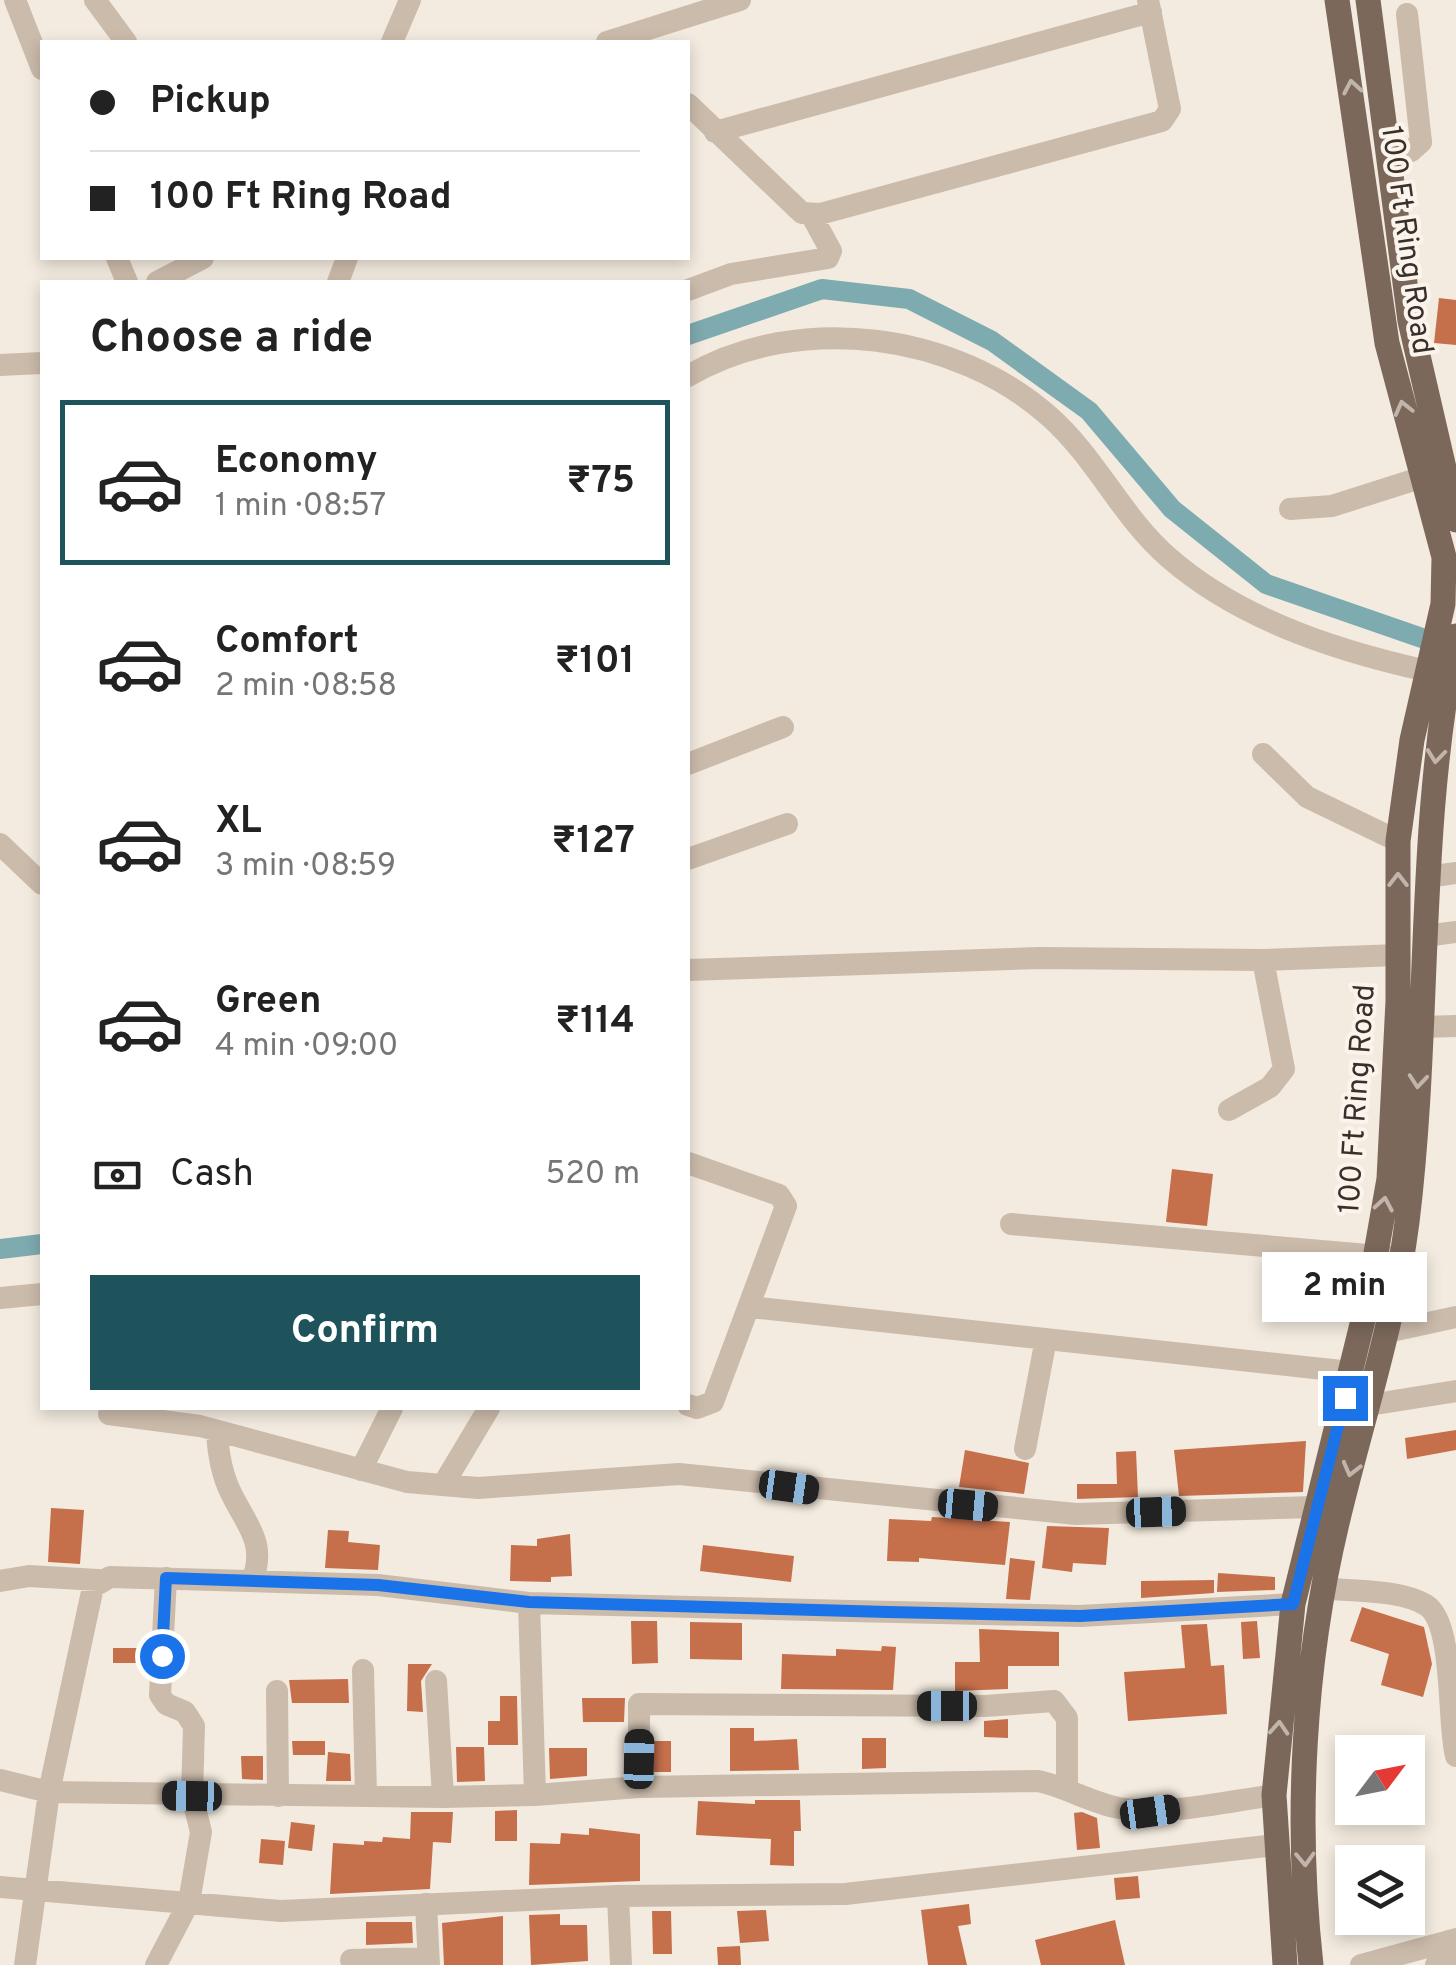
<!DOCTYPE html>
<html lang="en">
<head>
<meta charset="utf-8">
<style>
	body { margin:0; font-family:Overpass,sans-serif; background:#f2f2f2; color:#222; height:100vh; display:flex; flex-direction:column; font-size:38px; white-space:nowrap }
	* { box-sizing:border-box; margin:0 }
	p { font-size:32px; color:#767676 }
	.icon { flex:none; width:55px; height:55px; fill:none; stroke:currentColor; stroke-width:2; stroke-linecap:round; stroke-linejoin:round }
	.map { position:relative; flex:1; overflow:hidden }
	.side { position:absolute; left:40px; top:280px; width:650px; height:1130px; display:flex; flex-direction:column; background:#fff; border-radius:0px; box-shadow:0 5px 15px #0003 }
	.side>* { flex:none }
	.banner { position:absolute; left:40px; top:40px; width:650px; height:220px; border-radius:0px; box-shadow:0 5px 15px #0003; display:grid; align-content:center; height:220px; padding:0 50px; background:#fff }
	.needle { width:65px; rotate:58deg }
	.tools { position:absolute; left:1335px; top:1735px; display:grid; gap:20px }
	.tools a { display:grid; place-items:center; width:90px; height:90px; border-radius:0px; background:#fff; box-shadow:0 5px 15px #0003; font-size:50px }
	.end { position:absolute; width:45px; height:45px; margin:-22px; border:12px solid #1a73e8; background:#fff; box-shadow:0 0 0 5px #fff }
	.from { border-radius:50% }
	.bubble { position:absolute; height:70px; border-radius:0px; background:#fff; box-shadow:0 5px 15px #0003; font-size:32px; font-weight:700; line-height:70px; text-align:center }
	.car { position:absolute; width:30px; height:60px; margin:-30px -15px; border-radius:12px; box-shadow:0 0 8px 2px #0007; background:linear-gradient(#222 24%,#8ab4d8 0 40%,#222 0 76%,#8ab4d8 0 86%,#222 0) }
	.banner b { display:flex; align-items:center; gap:35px; height:95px; font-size:38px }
	.banner b+b { border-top:2px solid #e0e0e0 }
	.banner i { width:25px; height:25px; background:#222 }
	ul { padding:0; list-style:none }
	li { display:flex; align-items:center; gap:30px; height:165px; margin:0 20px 15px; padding:0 30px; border:5px solid transparent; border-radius:0px }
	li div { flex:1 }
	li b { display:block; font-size:38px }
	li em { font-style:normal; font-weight:700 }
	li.selected { border-color:#1f535b }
	li>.icon { width:90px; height:90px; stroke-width:1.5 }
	h2 { padding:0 50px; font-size:45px; line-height:120px }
	.pay { display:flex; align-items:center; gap:25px; height:110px; padding:0 50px; font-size:38px }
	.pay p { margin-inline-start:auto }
	.action { display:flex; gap:20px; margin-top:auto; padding:20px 50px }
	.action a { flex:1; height:115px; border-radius:0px; background:#1f535b; color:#fff; font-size:40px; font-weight:700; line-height:115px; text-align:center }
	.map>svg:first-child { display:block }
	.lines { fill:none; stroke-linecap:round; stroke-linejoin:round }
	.canal { stroke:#7eabb0; stroke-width:20 }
	.building { fill:#c56f4b }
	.minor { stroke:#cbbbab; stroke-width:22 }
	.major { stroke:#7b685b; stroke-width:25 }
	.oneway { stroke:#c1b5ab }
	.route { stroke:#1a73e8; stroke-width:12 }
	.labels { text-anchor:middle; stroke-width:8; stroke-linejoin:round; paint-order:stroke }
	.street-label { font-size:30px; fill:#39302a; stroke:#faf4ec }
</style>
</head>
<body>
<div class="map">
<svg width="1456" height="1965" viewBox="0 0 1456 1965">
	<rect width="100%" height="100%" fill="#f3ebdf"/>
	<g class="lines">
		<path class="canal" d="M 688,335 L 822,289 L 909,299 L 992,341 L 1089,411 L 1172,509 L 1266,584 L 1445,646
			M 0,1249 L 42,1244"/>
	</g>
	<path class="building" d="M 1439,298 L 1456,300 L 1456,345 L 1434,343 Z
		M 1172,1169 L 1213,1174 L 1207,1226 L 1166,1222 Z
		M 1456,1430 L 1456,1450 L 1407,1459 L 1405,1438 Z
		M 1306,1441 L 1303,1492 L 1179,1496 L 1174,1450 Z
		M 965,1450 L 1029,1463 L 1024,1494 L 959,1487 Z
		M 1136,1451 L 1138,1497 L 1077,1499 L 1077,1484 L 1117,1484 L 1116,1452 Z
		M 51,1508 L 84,1510 L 80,1564 L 48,1562 Z
		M 932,1517 L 1010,1522 L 1005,1565 L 919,1558 L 919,1562 L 887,1561 L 889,1519 L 931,1521 Z
		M 1047,1526 L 1109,1528 L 1106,1565 L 1073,1563 L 1072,1572 L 1042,1568 Z
		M 328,1530 L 349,1531 L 348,1542 L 380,1545 L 378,1570 L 325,1568 Z
		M 570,1534 L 572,1576 L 551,1577 L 551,1582 L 510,1581 L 511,1545 L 537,1546 L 537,1539 Z
		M 703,1545 L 794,1556 L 791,1582 L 700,1571 Z
		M 1010,1558 L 1035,1561 L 1030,1600 L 1006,1599 Z
		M 1218,1573 L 1275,1577 L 1275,1590 L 1217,1592 Z
		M 1214,1580 L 1214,1593 L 1141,1598 L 1141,1581 Z
		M 1362,1607 L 1424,1627 L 1432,1664 L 1423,1697 L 1381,1685 L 1389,1654 L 1350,1641 Z
		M 631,1621 L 657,1621 L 658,1663 L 632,1664 Z
		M 1257,1621 L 1260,1658 L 1243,1659 L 1241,1622 Z
		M 690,1622 L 742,1623 L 742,1660 L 690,1659 Z
		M 1207,1624 L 1211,1666 L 1224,1665 L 1227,1714 L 1128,1721 L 1124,1672 L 1185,1668 L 1181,1625 Z
		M 979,1629 L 1059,1632 L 1059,1666 L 1008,1666 L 1008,1689 L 955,1691 L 955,1662 L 980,1662 Z
		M 882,1646 L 896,1647 L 893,1690 L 781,1689 L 782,1654 L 836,1656 L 836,1649 L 881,1651 Z
		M 113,1648 L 147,1648 L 147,1663 L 113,1663 Z
		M 408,1664 L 432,1664 L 421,1681 L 423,1712 L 407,1711 Z
		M 348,1679 L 349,1703 L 292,1703 L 289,1680 Z
		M 500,1696 L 517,1696 L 518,1745 L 488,1745 L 488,1721 L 500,1721 Z
		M 582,1698 L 625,1698 L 624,1722 L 583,1722 Z
		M 1008,1719 L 1008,1738 L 984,1737 L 984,1721 Z
		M 730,1728 L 754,1728 L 754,1741 L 797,1739 L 799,1770 L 730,1771 Z
		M 862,1738 L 886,1738 L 886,1768 L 862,1769 Z
		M 292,1741 L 325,1741 L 325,1755 L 293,1755 Z
		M 654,1741 L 671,1741 L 671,1772 L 654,1772 Z
		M 456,1747 L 484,1747 L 485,1781 L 457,1782 Z
		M 549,1748 L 587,1748 L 587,1776 L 550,1779 Z
		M 328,1752 L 350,1754 L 351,1781 L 326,1781 Z
		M 241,1756 L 263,1756 L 263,1780 L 242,1779 Z
		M 755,1800 L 800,1800 L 801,1831 L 794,1831 L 794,1866 L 770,1865 L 771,1839 L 696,1835 L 698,1801 L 755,1804 Z
		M 517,1810 L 517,1841 L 495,1841 L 495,1811 Z
		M 411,1812 L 453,1812 L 451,1843 L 433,1842 L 430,1889 L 330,1894 L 333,1843 L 364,1845 L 364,1841 L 382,1842 L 383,1837 L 410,1839 Z
		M 1082,1812 L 1097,1818 L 1100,1848 L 1077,1850 L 1074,1813 Z
		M 291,1822 L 315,1825 L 312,1851 L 288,1848 Z
		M 589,1828 L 640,1834 L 640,1881 L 529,1885 L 530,1843 L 560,1844 L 561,1833 L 589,1835 Z
		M 261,1839 L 285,1841 L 283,1865 L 259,1863 Z
		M 1138,1876 L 1140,1898 L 1116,1900 L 1114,1878 Z
		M 969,1904 L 971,1924 L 958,1926 L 967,1965 L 928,1965 L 921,1910 Z
		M 766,1910 L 769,1941 L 740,1943 L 737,1911 Z
		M 652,1911 L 671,1911 L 672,1954 L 653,1954 Z
		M 560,1914 L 560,1925 L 587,1925 L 588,1961 L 531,1965 L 529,1915 Z
		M 503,1916 L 503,1965 L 444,1965 L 442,1923 Z
		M 1115,1920 L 1125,1965 L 1041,1965 L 1035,1940 Z
		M 366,1922 L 412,1922 L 413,1943 L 366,1945 Z
		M 740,1946 L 741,1965 L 718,1965 L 717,1947 Z"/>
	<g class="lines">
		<path class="minor" d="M 15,0 L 42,69
			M 95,0 L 126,42
			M 392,42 L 410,0
			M 607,42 L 740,0
			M 688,104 L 802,213 L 820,214 L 1162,121 L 1170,109 L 1148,0
			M 715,132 L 1151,12
			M 1390,156 L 1411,151 L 1421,142 L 1407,14
			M 117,258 L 127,282
			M 157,282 L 203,258
			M 338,282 L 347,258
			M 688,290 L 731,274 L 828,258 L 831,251 L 812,216
			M 0,365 L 42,363
			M 688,376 C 799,311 956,333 1050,417 C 1096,458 1122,517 1168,557 C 1243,623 1349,655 1446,675
			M 1290,509 L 1332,506 L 1423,477
			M 1263,754 L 1307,797 L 1398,841
			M 688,764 L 783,727
			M 0,844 L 42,884
			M 688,859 L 787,824
			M 1428,877 L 1456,873
			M 1425,936 L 1456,932
			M 688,970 L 1040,958 L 1263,960 L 1398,955
			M 1422,1027 L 1456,1026
			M 1229,1110 L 1270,1087 L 1284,1069 L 1263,960
			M 688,1163 L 779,1195 L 786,1206 L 713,1402 L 697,1408 L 688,1405
			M 1011,1224 L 1391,1257
			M 0,1298 L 42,1294
			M 750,1307 L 1351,1372
			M 1387,1332 L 1456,1317
			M 1369,1405 L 1456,1391
			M 109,1414 L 200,1426 L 407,1482 L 478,1488 L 679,1474 L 1076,1514 L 1316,1507
			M 217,1431 C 218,1453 221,1473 231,1493 C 247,1526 267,1543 252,1581
			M 1025,1449 L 1046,1339
			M 361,1470 L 392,1408
			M 443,1485 L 489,1408
			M 0,1581 L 29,1576 L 98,1580
			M 1324,1588 C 1354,1592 1399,1589 1426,1605 C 1455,1623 1447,1722 1456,1756
			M 529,1603 L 535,1795
			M 363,1670 L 366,1796
			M 436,1681 L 443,1797
			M 277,1691 L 278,1796
			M 0,1780 L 49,1792 L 443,1797 L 535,1795 L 639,1787 L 1038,1781 C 1066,1787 1092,1803 1119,1808 C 1169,1816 1224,1802 1274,1795
			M 639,1787 L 639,1704 L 985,1706 L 1054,1701 L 1067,1718 L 1067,1787
			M 0,1887 L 281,1911 L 618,1896 L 845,1894 L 1275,1845
			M 618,1896 L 621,1965
			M 426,1904 L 429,1965
			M 351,1960 L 428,1958
			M 25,1965 L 49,1792 L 93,1587 L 110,1577 L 378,1585 L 529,1603 L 850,1611 L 1080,1616 L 1293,1604
			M 156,1965 L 189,1902 L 201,1832 L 192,1796 L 194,1726 L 185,1712 L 166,1704 L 160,1695 L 166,1578
			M 1361,1965 L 1456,1939
			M 1436,1965 L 1456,1958"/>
		<path class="major" d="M 1368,0 L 1410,321 L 1456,520
			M 1285,1965 L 1274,1795 L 1293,1604 L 1367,1304 L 1389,1179 L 1398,1001 L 1398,841 L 1412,740 L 1443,604 L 1444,557 L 1387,343 L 1337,0
			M 1311,1965 C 1295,1820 1303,1665 1337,1523 C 1361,1422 1394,1324 1407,1222 C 1431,1027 1416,829 1456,636"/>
	</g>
	<defs><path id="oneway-chevron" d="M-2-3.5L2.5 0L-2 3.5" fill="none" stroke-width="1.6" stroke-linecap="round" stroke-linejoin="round" transform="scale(2.5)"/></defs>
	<g class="oneway">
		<use href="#oneway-chevron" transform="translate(1352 87) rotate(-100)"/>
		<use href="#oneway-chevron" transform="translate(1403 408) rotate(-104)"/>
		<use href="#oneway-chevron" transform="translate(1436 756) rotate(96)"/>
		<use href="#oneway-chevron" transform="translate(1398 880) rotate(-90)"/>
		<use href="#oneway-chevron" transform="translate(1418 1081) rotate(95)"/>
		<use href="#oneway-chevron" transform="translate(1384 1204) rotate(-80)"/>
		<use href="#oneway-chevron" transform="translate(1351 1469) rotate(105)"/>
		<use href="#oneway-chevron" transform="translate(1279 1728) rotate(-86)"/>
		<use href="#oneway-chevron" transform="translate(1305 1859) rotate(88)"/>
	</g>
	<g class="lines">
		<path class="route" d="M 162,1656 L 166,1578 L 378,1585 L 529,1602 L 888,1612 L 1080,1616 L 1293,1604 L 1345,1398"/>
	</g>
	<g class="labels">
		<g class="street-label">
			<text transform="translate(1408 240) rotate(82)" y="10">100 Ft Ring Road</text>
			<text transform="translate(1356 1099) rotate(-86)" y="10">100 Ft Ring Road</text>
		</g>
	</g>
</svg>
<div class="tools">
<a><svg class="needle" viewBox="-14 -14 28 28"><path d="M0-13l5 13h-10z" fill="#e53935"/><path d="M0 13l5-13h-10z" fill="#767676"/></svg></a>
<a><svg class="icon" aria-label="layers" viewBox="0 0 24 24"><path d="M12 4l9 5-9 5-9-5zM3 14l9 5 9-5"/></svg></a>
</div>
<i class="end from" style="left:162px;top:1656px"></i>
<i class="end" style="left:1345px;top:1398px"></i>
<div class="bubble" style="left:1262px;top:1252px;width:165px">2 min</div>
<i class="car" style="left:789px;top:1487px;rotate:98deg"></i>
<i class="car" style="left:968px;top:1505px;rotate:95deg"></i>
<i class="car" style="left:1156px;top:1512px;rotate:88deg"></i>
<i class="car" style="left:947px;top:1706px;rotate:270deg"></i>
<i class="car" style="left:639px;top:1759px;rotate:1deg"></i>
<i class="car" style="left:192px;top:1796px;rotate:271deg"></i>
<i class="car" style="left:1150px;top:1812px;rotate:82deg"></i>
<div class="banner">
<b><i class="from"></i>Pickup</b>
<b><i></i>100 Ft Ring Road</b>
</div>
<section class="side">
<h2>Choose a ride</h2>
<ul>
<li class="selected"><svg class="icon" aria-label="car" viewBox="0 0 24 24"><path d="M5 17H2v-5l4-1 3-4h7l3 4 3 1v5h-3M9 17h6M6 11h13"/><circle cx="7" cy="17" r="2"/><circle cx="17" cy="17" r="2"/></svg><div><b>Economy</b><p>1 min · 08:57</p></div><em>₹75</em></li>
<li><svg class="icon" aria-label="car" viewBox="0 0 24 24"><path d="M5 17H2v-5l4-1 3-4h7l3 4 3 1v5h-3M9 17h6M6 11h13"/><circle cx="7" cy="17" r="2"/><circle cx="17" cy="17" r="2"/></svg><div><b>Comfort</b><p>2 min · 08:58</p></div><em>₹101</em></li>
<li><svg class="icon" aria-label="car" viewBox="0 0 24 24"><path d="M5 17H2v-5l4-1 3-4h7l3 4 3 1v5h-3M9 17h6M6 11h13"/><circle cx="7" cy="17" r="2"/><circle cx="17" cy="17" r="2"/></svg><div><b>XL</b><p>3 min · 08:59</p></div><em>₹127</em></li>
<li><svg class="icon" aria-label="car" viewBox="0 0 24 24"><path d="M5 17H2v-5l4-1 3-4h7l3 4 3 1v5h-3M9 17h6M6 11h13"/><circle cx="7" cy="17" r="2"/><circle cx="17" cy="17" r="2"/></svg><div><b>Green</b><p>4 min · 09:00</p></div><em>₹114</em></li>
</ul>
<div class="pay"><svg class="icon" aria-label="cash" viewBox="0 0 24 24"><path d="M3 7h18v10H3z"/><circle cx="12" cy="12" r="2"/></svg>Cash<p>520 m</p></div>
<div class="action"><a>Confirm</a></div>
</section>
</div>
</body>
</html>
